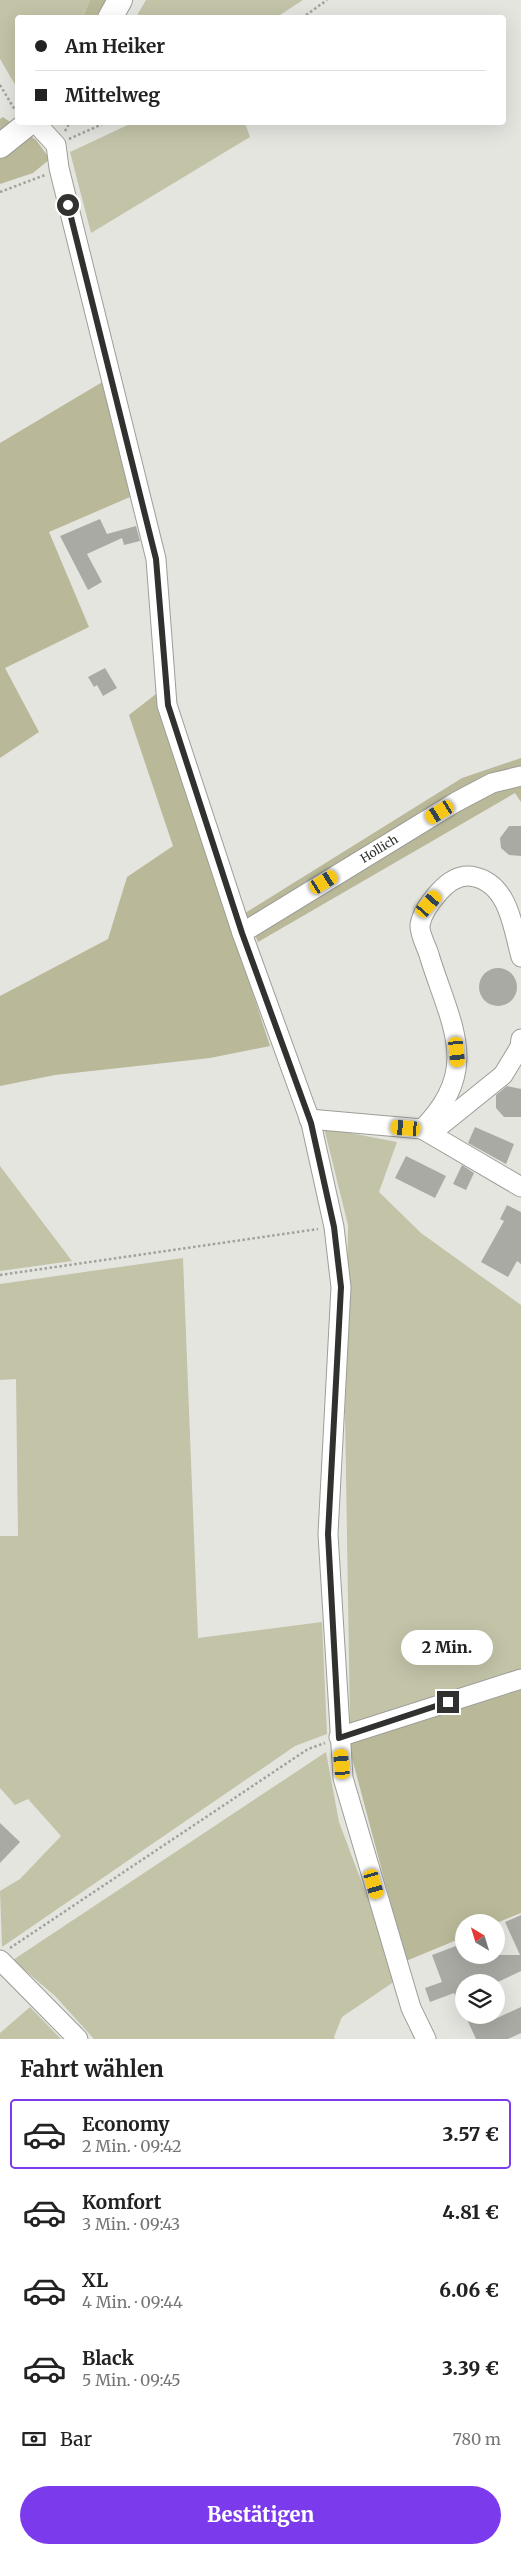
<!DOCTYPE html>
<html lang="de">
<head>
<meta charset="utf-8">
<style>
	body { margin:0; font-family:Merriweather,serif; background:#f2f2f2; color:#222; height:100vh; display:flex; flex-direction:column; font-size:19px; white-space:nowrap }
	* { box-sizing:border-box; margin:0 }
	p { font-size:16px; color:#767676 }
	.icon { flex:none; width:28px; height:28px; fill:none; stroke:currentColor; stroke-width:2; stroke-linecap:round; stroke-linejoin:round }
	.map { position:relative; height:2039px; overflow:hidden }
	.panel { display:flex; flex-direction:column; background:#fff; flex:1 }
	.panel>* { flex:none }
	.hud { position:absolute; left:15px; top:15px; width:491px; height:110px; border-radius:5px; box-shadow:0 5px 20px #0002; display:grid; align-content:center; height:110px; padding:0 20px; background:#fff }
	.needle { width:32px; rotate:322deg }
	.fabs { position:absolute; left:455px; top:1914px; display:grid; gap:10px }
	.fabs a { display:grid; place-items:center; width:50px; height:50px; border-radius:50%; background:#fff; box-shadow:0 5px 20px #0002; font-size:25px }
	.end { position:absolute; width:22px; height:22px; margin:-11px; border:6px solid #31312f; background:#fff; box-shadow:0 0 0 2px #fff }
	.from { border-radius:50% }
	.bubble { position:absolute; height:35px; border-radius:18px; background:#fff; box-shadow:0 5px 20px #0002; font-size:16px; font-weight:800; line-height:35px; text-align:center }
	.car { position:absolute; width:15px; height:30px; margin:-15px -8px; border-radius:6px; box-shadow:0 0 4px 1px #0007; background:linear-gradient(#f5c518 24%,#345 0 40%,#f5c518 0 76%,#345 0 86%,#f5c518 0) }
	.hud b { display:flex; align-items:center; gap:18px; height:48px; font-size:19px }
	.hud b+b { border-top:1px solid #e0e0e0 }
	.hud i { width:12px; height:12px; background:#222 }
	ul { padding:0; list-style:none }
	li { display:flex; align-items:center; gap:15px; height:70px; margin:0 10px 8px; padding:0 10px; border:2px solid transparent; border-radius:5px }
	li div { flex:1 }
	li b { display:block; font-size:19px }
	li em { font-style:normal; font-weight:800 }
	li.active { border-color:#7c3aed }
	li>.icon { width:45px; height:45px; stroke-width:1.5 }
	h2 { padding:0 20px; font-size:22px; line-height:60px }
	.pay { display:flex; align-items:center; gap:12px; height:55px; padding:0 20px; font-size:19px }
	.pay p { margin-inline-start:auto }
	.button { display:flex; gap:10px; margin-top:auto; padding:10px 20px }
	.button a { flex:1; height:58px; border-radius:30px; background:#7c3aed; color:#fff; font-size:20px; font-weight:800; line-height:58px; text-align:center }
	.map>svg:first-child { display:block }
	.green { fill:#c3c3a8 }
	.forest { fill:#b9b898 }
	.building { fill:#aaaaa5 }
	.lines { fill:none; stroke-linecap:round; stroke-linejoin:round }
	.minor-casing { stroke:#9d9d98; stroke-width:21 }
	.major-casing { stroke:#9d9d98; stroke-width:26 }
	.path { stroke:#a1a19d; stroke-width:2.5; stroke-dasharray:2.5 2.5; stroke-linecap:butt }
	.minor { stroke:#fff; stroke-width:19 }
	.major { stroke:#fff; stroke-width:24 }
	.route { stroke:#31312f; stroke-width:6 }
	.labels { text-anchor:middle; stroke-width:4; stroke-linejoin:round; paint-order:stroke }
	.street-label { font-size:12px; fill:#31312f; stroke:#e5e5e0 }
</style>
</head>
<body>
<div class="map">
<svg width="521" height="2039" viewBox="0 0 521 2039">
	<rect width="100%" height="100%" fill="#e5e5e0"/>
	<path class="green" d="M 0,0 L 90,0 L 82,17 L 18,18 L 17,88 L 0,59 Z
		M 146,0 L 303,0 L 277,17 L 136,17 Z
		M 132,123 L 245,123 L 250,137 L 91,233 L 70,152 Z
		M 324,1128 L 397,1142 L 379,1192 L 421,1233 L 521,1305 L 521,1670 L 350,1723 L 345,1412 L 348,1225 Z
		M 0,1166 L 72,1261 L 0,1271 Z
		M 183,1258 L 198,1638 L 322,1622 L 327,1734 L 295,1746 L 2,1947 L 0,1891 L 20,1879 L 61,1836 L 28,1799 L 15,1805 L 0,1788 L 0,1536 L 18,1536 L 16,1379 L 0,1380 L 0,1284 Z
		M 326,1752 L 339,1822 L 398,1979 L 342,2017 L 334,2037 L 335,2039 L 94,2039 L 55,1996 L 13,1960 Z
		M 30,2007 L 61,2039 L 0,2039 L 0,2033 Z"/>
	<path class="forest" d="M 90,0 L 108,0 L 96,17 L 82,18 Z
		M 3,117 L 36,140 L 50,159 L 33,173 L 0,184 L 0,119 Z
		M 104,381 L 130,497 L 49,532 L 89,627 L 5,668 L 39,732 L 0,758 L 0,443 Z
		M 156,694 L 270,1046 L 210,1058 L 55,1075 L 0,1086 L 0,996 L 108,939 L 127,877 L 173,846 L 129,715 Z
		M 521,758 L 521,802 L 515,793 L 258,942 L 245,913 L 462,778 Z
		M 521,1690 L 521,1913 L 496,1923 L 464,1922 L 464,1937 L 406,1961 L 348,1743 Z"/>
	<path class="building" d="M 100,519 L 107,534 L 136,526 L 140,541 L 124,545 L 122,538 L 87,554 L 102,582 L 88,590 L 60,536 Z
		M 105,668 L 117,688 L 103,696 L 97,685 L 94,687 L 88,677 Z
		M 509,826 L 521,826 L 521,856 L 509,855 L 501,848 L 500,838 Z
		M479 987a19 19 0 1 1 38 0a19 19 0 1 1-38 0Z
		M 507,1086 L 521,1089 L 521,1117 L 504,1117 L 496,1108 L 496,1095 Z
		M 475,1127 L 514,1144 L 506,1164 L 468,1143 Z
		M 406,1156 L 446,1176 L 435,1198 L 395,1178 Z
		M 462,1165 L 474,1173 L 466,1190 L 453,1184 Z
		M 507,1205 L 521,1212 L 521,1264 L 517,1261 L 508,1277 L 481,1262 L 504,1221 L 500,1219 Z
		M 0,1823 L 20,1842 L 0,1863 Z
		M 521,1915 L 521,1971 L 498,1982 L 464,1982 L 464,2013 L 454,1993 L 430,2002 L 425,1988 L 442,1982 L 432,1955 L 464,1943 L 464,1955 L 520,1955 L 505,1922 Z
		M 521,2007 L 521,2033 L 508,2039 L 476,2039 L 465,2015 L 493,2015 L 495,2019 Z"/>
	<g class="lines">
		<g class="minor-casing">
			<g id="minor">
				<path d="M 35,122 L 56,145 L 59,168 L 156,559 L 167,705 L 242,933 L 311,1123 L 334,1227 L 341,1287 L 328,1534 L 343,1778 L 411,2008 L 426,2039"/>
				<path id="s1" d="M 242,933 L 456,802 L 492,783 L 521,776"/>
				<path d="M 309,1119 L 422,1129 C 482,1070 451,1025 430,958 C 428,949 419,934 420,925 C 422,913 431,901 439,892 C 448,882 460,873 475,877 C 509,885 513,928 521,957"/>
				<path d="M 422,1129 L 521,1187"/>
				<path d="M 423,1129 L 441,1125 L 503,1075 L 520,1047 L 521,1039"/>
				<path d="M 339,1737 L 521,1679"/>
				<path d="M 0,1960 L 78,2039"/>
			</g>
		</g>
		<g class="major-casing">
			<path id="major" d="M 110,18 L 120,0
				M 0,146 L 30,122"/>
		</g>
		<path class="path" d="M 302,18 L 327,0
			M 0,85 L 15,110
			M 65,131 L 70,122
			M 69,139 L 107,122
			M 0,192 L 45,175
			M 0,1275 L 318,1229
			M 10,1948 L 308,1749 L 325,1743"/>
		<use href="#minor" class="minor"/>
		<use href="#major" class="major"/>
	</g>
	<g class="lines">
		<path class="route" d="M 68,205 L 156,559 L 168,705 L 242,933 L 311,1123 L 334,1227 L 341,1287 L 328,1534 L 339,1738 L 448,1702"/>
	</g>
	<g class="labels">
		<g class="street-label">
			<text dy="4" stroke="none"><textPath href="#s1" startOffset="161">Hollich</textPath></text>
		</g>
	</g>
</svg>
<div class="fabs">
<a><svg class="needle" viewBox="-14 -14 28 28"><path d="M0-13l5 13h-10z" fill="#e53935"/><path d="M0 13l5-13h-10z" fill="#767676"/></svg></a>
<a><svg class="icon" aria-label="layers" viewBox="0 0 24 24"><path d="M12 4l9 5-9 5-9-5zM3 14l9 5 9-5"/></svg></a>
</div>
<i class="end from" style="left:68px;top:205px"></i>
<i class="end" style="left:448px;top:1702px"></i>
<div class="bubble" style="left:401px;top:1630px;width:92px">2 Min.</div>
<i class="car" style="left:440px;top:812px;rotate:239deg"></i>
<i class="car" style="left:324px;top:882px;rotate:59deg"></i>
<i class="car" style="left:429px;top:904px;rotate:41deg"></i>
<i class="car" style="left:457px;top:1052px;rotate:174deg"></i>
<i class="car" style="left:406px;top:1128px;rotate:275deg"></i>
<i class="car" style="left:342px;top:1764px;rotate:355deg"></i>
<i class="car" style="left:374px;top:1884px;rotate:164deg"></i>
<div class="hud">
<b><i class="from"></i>Am Heiker</b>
<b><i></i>Mittelweg</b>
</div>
</div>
<section class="panel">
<h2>Fahrt wählen</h2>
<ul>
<li class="active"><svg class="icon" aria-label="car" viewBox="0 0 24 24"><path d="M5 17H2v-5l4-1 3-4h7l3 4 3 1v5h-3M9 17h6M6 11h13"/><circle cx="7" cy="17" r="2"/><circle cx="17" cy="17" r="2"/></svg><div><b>Economy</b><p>2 Min. · 09:42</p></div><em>3.57 €</em></li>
<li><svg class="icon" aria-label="car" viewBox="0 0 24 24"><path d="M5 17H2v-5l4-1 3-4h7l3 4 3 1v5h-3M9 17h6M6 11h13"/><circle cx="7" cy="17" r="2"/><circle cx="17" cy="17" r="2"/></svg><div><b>Komfort</b><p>3 Min. · 09:43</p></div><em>4.81 €</em></li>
<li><svg class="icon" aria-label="car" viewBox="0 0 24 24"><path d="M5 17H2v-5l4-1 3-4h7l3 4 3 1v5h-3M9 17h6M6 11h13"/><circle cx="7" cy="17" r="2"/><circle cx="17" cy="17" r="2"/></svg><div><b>XL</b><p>4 Min. · 09:44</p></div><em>6.06 €</em></li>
<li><svg class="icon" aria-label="car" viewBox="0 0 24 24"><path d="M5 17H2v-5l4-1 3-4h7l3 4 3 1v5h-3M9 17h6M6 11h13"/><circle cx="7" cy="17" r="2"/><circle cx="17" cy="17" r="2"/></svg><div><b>Black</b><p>5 Min. · 09:45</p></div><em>3.39 €</em></li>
</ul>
<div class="pay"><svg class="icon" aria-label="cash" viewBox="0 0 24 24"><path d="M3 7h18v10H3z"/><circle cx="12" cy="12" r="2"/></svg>Bar<p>780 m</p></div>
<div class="button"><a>Bestätigen</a></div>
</section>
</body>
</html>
